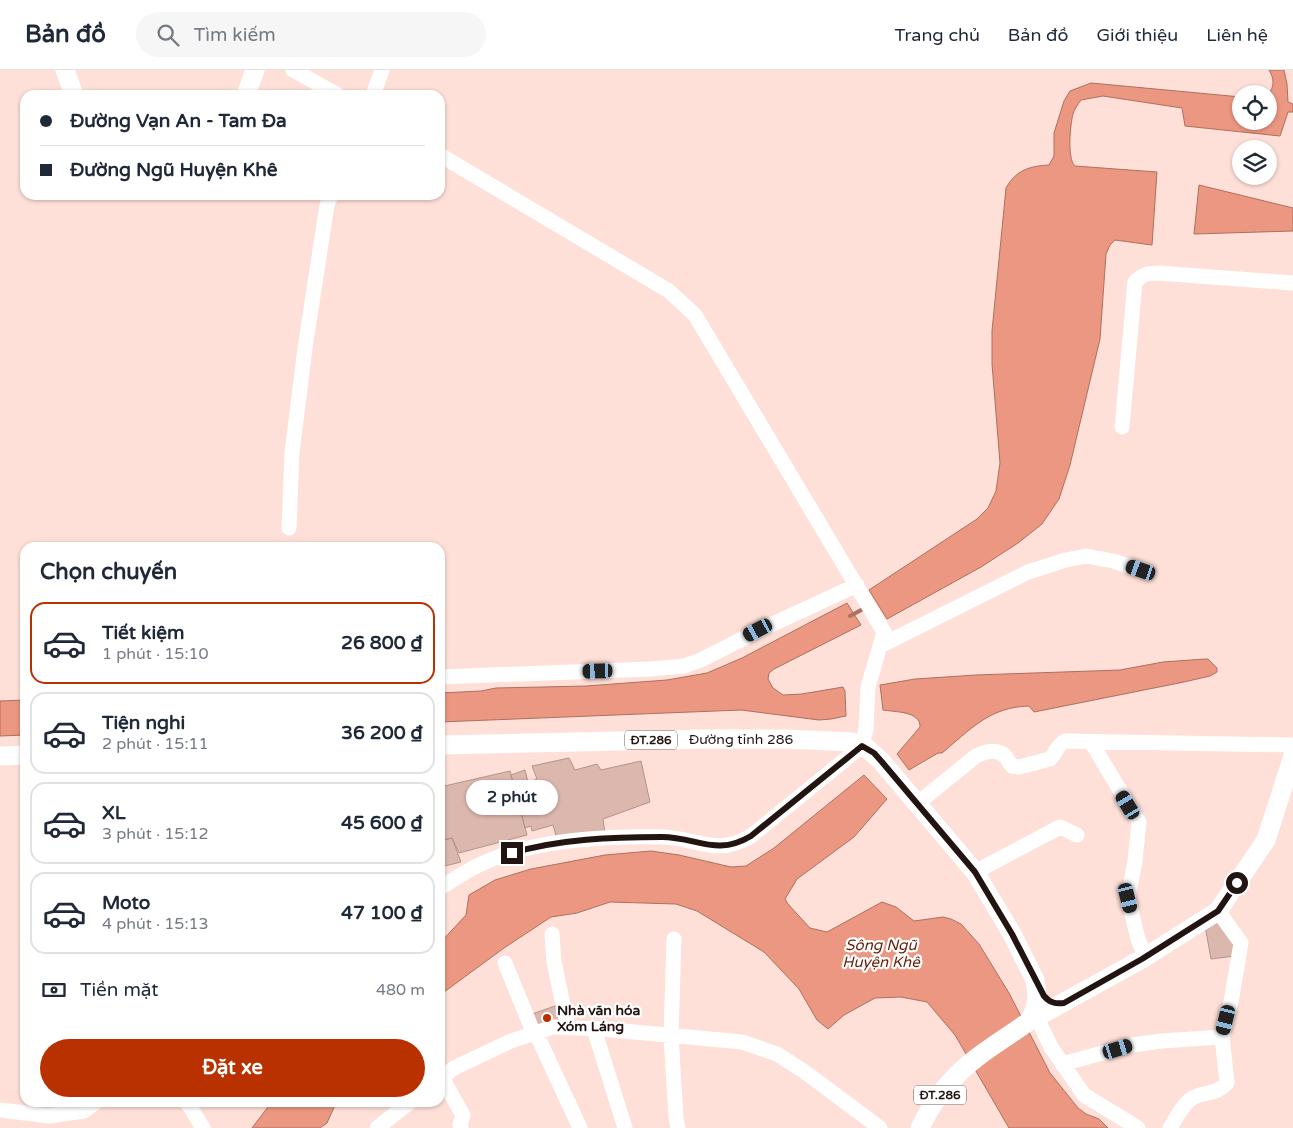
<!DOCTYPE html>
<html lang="vi">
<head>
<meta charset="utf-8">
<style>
	body { margin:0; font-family:"Varela Round",sans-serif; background:#f6f6f7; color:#1f2937; height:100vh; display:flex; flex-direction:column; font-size:19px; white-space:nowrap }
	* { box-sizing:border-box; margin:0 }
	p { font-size:16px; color:#747a83 }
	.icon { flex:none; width:28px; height:28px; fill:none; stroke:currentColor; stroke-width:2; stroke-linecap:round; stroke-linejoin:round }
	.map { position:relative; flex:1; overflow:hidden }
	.panel { position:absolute; left:20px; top:472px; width:425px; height:565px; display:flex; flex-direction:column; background:#fff; border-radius:15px; box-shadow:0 1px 4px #0004 }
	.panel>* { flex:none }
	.top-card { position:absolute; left:20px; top:20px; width:425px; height:110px; border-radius:15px; box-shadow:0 1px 4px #0004; display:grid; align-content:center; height:110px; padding:0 20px; background:#fff }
	.controls { position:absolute; left:1232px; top:15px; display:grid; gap:10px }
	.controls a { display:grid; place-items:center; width:45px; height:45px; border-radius:50%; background:#fff; box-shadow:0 1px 4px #0004; font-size:25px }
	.end { position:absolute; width:22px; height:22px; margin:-11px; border:6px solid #211411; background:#fff; box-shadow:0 0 0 2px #fff }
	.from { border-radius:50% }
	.bubble { position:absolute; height:35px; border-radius:18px; background:#fff; box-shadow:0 1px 4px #0004; font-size:16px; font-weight:700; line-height:35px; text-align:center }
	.car { position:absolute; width:15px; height:30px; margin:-15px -8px; border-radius:6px; box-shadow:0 0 4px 1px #0007; background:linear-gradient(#222 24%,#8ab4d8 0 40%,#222 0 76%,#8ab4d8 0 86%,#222 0) }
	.top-card b { display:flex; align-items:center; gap:18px; height:48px; font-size:19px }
	.top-card b+b { border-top:1px solid #e0e1e3 }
	.top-card i { width:12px; height:12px; background:#1f2937 }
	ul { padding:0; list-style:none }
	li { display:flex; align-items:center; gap:15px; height:82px; margin:0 10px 8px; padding:0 10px; border:2px solid #e0e1e3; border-radius:15px }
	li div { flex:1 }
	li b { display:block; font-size:19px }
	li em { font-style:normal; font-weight:700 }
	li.on { border-color:#ba3100 }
	li>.icon { width:45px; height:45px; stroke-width:1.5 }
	h2 { padding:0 20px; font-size:22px; line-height:60px }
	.pay { display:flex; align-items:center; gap:12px; height:55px; padding:0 20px; font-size:19px }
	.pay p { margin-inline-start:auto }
	.button { display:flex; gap:10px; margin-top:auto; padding:10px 20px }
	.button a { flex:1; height:58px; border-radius:30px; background:#ba3100; color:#fff; font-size:20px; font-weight:700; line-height:58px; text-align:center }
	header { display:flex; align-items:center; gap:30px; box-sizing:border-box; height:70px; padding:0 25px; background:#fff; border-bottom:1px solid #e0e1e3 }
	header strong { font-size:24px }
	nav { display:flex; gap:28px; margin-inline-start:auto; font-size:18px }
	.search { width:350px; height:45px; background:#f6f6f7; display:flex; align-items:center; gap:12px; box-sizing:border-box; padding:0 18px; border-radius:28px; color:#747a83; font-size:19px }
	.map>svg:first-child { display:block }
	.water { fill:#eb9781; stroke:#ae705f }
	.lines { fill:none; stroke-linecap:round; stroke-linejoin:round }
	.stream { stroke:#ae705f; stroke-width:4 }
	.building { fill:#dbb7ad; stroke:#b59389 }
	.minor { stroke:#fff; stroke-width:15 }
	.major { stroke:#fff; stroke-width:19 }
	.route { stroke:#211411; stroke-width:6 }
	.poi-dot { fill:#ba3100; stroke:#fff; stroke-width:2 }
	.labels { text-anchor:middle; stroke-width:4.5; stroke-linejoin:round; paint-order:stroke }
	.shield { fill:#fff; stroke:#645a58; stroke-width:1 }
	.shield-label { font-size:12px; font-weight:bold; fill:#211411 }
	.street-label { font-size:14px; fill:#211411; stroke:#fff }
	.poi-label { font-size:14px; font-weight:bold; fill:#211411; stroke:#fff; text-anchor:start }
	.water-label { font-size:15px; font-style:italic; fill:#661d08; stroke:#fff }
</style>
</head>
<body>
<header>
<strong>Bản đồ</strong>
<div class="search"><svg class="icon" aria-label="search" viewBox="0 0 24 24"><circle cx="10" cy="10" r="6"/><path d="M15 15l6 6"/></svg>Tìm kiếm</div>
<nav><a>Trang chủ</a><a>Bản đồ</a><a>Giới thiệu</a><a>Liên hệ</a></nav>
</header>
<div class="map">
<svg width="1293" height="1058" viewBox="0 0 1293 1058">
	<rect width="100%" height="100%" fill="#fee0d8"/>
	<path class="water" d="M 1269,0 L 1284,0 L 1287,14 L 1288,32 L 1293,34 L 1293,42 L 1288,42 L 1280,66 L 1185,56 L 1182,38 L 1103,26 L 1081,30 C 1078,34 1074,40 1073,44 C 1070,56 1067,89 1075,96 L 1157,102 L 1152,175 L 1115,170 L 1110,175 L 1106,184 L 1100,269 L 1070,395 L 1059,429 L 1042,454 L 1018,473 L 981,497 L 887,549 L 869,520 L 977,449 L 988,438 L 996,421 L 1000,393 L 992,294 L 992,261 L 1006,118 C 1016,100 1030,96 1049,95 L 1054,86 L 1054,63 L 1064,31 L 1070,21 L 1091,13 L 1241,27 L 1241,51 L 1269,51 L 1268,24 C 1275,17 1274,8 1269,0 Z
		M 1199,115 L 1293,138 L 1293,161 L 1194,164 Z
		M 847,533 L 861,555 L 774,599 L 769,603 L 768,609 L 773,618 L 783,625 L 802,624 L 843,617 L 845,621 L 846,646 L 831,649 L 819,650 L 741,640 L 440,652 L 440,623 L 481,621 L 496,618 L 586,616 L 667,610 L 707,603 L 742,588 Z
		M 1205,589 L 1208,589 L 1217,598 L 1217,602 L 1210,606 L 1184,612 L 1034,642 L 1029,636 C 989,637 970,660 942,683 L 938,683 L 909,700 L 897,684 L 920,657 C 921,641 894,642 883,640 L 880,615 L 915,609 L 976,605 L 1120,600 L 1163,592 Z
		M 25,630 L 25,665 L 0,666 L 0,631 Z
		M 864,705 L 887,729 L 854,767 L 797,809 L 785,829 L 788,834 L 810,858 L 827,862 L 882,832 L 896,837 L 914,851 L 943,847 L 951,849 L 961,854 L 979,874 L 1009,923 L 1050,1003 L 1078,1038 L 1086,1044 L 1099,1049 L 1108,1058 L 1009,1058 L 955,965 L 927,932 L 901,927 L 875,928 L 844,945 L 828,959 L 817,950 L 799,919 L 764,882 L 697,841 L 676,834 L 610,832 L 577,843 L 551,847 L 504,878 L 440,925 L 440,873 L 466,845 L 469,825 L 495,810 L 531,799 L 605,785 L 651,781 L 679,785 L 731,797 L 746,796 L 774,778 Z
		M 271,1033 L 271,1032 L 336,1033 L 327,1053 L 320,1058 L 252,1058 Z"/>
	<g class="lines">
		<path class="stream" d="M 850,546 L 865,538"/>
	</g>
	<path class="building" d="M 569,688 L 575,700 L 597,694 L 601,700 L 641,691 L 650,732 L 603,749 L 605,763 L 557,769 L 553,755 L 532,761 L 531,756 L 525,758 L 521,743 L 535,740 L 528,713 L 537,709 L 532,696 Z
		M 525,700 L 535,740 L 521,743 L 511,705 Z
		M 510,701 L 527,765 L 459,783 L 452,768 L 440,771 L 440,717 Z
		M 452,768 L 461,792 L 441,797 L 440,771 Z
		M 1219,847 L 1232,866 L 1235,886 L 1211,889 L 1205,856 Z
		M 561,934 L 565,952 L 534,959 L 529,945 Z"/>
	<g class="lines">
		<path class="minor" d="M 293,0 L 338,25
			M 373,25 L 382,0
			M 440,85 L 669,221 L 695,245 L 884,562 L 868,617 L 866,659 L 862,676 L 751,766 C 716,787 698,768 663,767 C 607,766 530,770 479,795 C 466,801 453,810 440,818
			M 1122,357 L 1135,212 C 1143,204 1148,203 1159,203 L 1293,213
			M 289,458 L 292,383 L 305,278 L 327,135 L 331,125
			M 880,576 L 1028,502 L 1066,490 L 1086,486 L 1113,491 L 1141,500
			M 440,607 L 650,599 L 684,596 L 701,590 L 758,561 L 857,515
			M 1091,672 L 1139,752 L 1135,791 L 1128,828 L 1138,869 L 1145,887
			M 918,733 L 976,686 C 984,682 997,678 1005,686 C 1008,689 1009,693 1012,696 L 1019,697 L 1050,689 C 1057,683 1056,675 1065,671 L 1293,675
			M 975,802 L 1060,757 L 1077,765
			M 552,864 L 554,892 L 568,958
			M 674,869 L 671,966 L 676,1048 L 678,1058
			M 505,893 L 534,964
			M 1037,948 L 1051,977 L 1084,1025 L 1138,1058
			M 594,959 L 625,1058
			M 536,963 L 580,1058
			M 1062,994 L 1132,975 L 1161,971 L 1222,967
			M 442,1008 L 463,1045 L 460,1055 L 461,1058
			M 440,1009 L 454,998 L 511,971 L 553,957 L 602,959 L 742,972 L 777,984 L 805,1002 L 880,1058
			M 187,1032 L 203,1058
			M 0,1040 L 49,1046 L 84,1041 L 96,1032
			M 377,1058 L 410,1032
			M 1170,1058 C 1176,1049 1182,1035 1191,1029 C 1202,1021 1215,1026 1227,1013 L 1222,967 L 1231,932 L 1241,873 L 1218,841"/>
		<path class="major" d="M 65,0 L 74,25
			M 246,25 L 255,0
			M 440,675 L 705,669 L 784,669 L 852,672 L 868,679 L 882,692 L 975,802 L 1012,864 L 1035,910 C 1038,926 1038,938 1028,952 C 1003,970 974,986 953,1009 C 940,1022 928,1041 920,1058
			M 0,686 L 25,685
			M 1028,952 L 1142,889 L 1218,841 L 1266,770 L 1293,686"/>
	</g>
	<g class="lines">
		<path class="route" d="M 512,783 C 560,769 612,767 662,767 C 697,767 716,787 751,766 L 862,676 L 874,683 L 882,692 L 975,802 L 1012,864 L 1044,926 C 1050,933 1056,934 1064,933 L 1142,889 L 1218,841 L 1237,813"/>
	</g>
	<circle class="poi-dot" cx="547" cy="948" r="5"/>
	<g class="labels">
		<g class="shield">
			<rect x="625" y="660.5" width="52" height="19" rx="4"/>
			<rect x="914" y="1015.5" width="52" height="19" rx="4"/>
		</g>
		<g class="shield-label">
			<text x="651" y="674">ĐT.286</text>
			<text x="940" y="1029">ĐT.286</text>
		</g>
		<g class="street-label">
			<text x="741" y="674">Đường tỉnh 286</text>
		</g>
		<g class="poi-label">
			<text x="557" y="945">Nhà văn hóa<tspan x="557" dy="16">Xóm Láng</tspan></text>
		</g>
		<g class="water-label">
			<text x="881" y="880">Sông Ngũ<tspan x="881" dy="17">Huyện Khê</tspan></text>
		</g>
	</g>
</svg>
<div class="controls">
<a><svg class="icon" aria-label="locate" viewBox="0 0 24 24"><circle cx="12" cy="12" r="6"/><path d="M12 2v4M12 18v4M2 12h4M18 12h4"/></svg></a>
<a><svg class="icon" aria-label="layers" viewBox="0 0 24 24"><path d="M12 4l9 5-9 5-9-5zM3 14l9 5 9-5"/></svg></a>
</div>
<i class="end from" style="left:1237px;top:813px"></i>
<i class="end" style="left:512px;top:783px"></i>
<div class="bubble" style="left:466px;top:710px;width:92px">2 phút</div>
<i class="car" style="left:1141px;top:500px;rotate:289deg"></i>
<i class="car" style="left:758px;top:560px;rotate:242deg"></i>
<i class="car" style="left:598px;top:601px;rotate:268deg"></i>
<i class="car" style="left:1128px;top:735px;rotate:329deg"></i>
<i class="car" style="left:1128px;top:828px;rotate:166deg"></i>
<i class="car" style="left:1226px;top:950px;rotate:194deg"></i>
<i class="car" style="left:1118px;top:979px;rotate:73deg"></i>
<div class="top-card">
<b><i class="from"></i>Đường Vạn An - Tam Đa</b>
<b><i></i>Đường Ngũ Huyện Khê</b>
</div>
<section class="panel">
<h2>Chọn chuyến</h2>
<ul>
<li class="on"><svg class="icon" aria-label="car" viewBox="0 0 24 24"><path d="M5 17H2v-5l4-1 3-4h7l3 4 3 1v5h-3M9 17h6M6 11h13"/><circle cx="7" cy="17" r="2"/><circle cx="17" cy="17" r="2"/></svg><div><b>Tiết kiệm</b><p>1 phút · 15:10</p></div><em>26 800 ₫</em></li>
<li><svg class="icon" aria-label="car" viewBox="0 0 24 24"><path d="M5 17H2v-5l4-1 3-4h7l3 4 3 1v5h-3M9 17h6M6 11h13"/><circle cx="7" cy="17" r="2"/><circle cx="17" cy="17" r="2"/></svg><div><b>Tiện nghi</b><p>2 phút · 15:11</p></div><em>36 200 ₫</em></li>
<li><svg class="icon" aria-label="car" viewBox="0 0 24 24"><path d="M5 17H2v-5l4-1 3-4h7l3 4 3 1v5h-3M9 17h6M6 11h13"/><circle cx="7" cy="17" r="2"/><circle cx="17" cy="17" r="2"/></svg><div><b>XL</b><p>3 phút · 15:12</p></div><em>45 600 ₫</em></li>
<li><svg class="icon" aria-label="car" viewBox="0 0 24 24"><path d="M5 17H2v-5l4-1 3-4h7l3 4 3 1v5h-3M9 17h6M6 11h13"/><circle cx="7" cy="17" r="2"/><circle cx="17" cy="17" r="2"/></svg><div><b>Moto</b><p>4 phút · 15:13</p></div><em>47 100 ₫</em></li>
</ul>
<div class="pay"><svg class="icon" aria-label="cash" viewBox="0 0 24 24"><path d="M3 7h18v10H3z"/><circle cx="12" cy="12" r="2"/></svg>Tiền mặt<p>480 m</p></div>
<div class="button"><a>Đặt xe</a></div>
</section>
</div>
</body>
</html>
